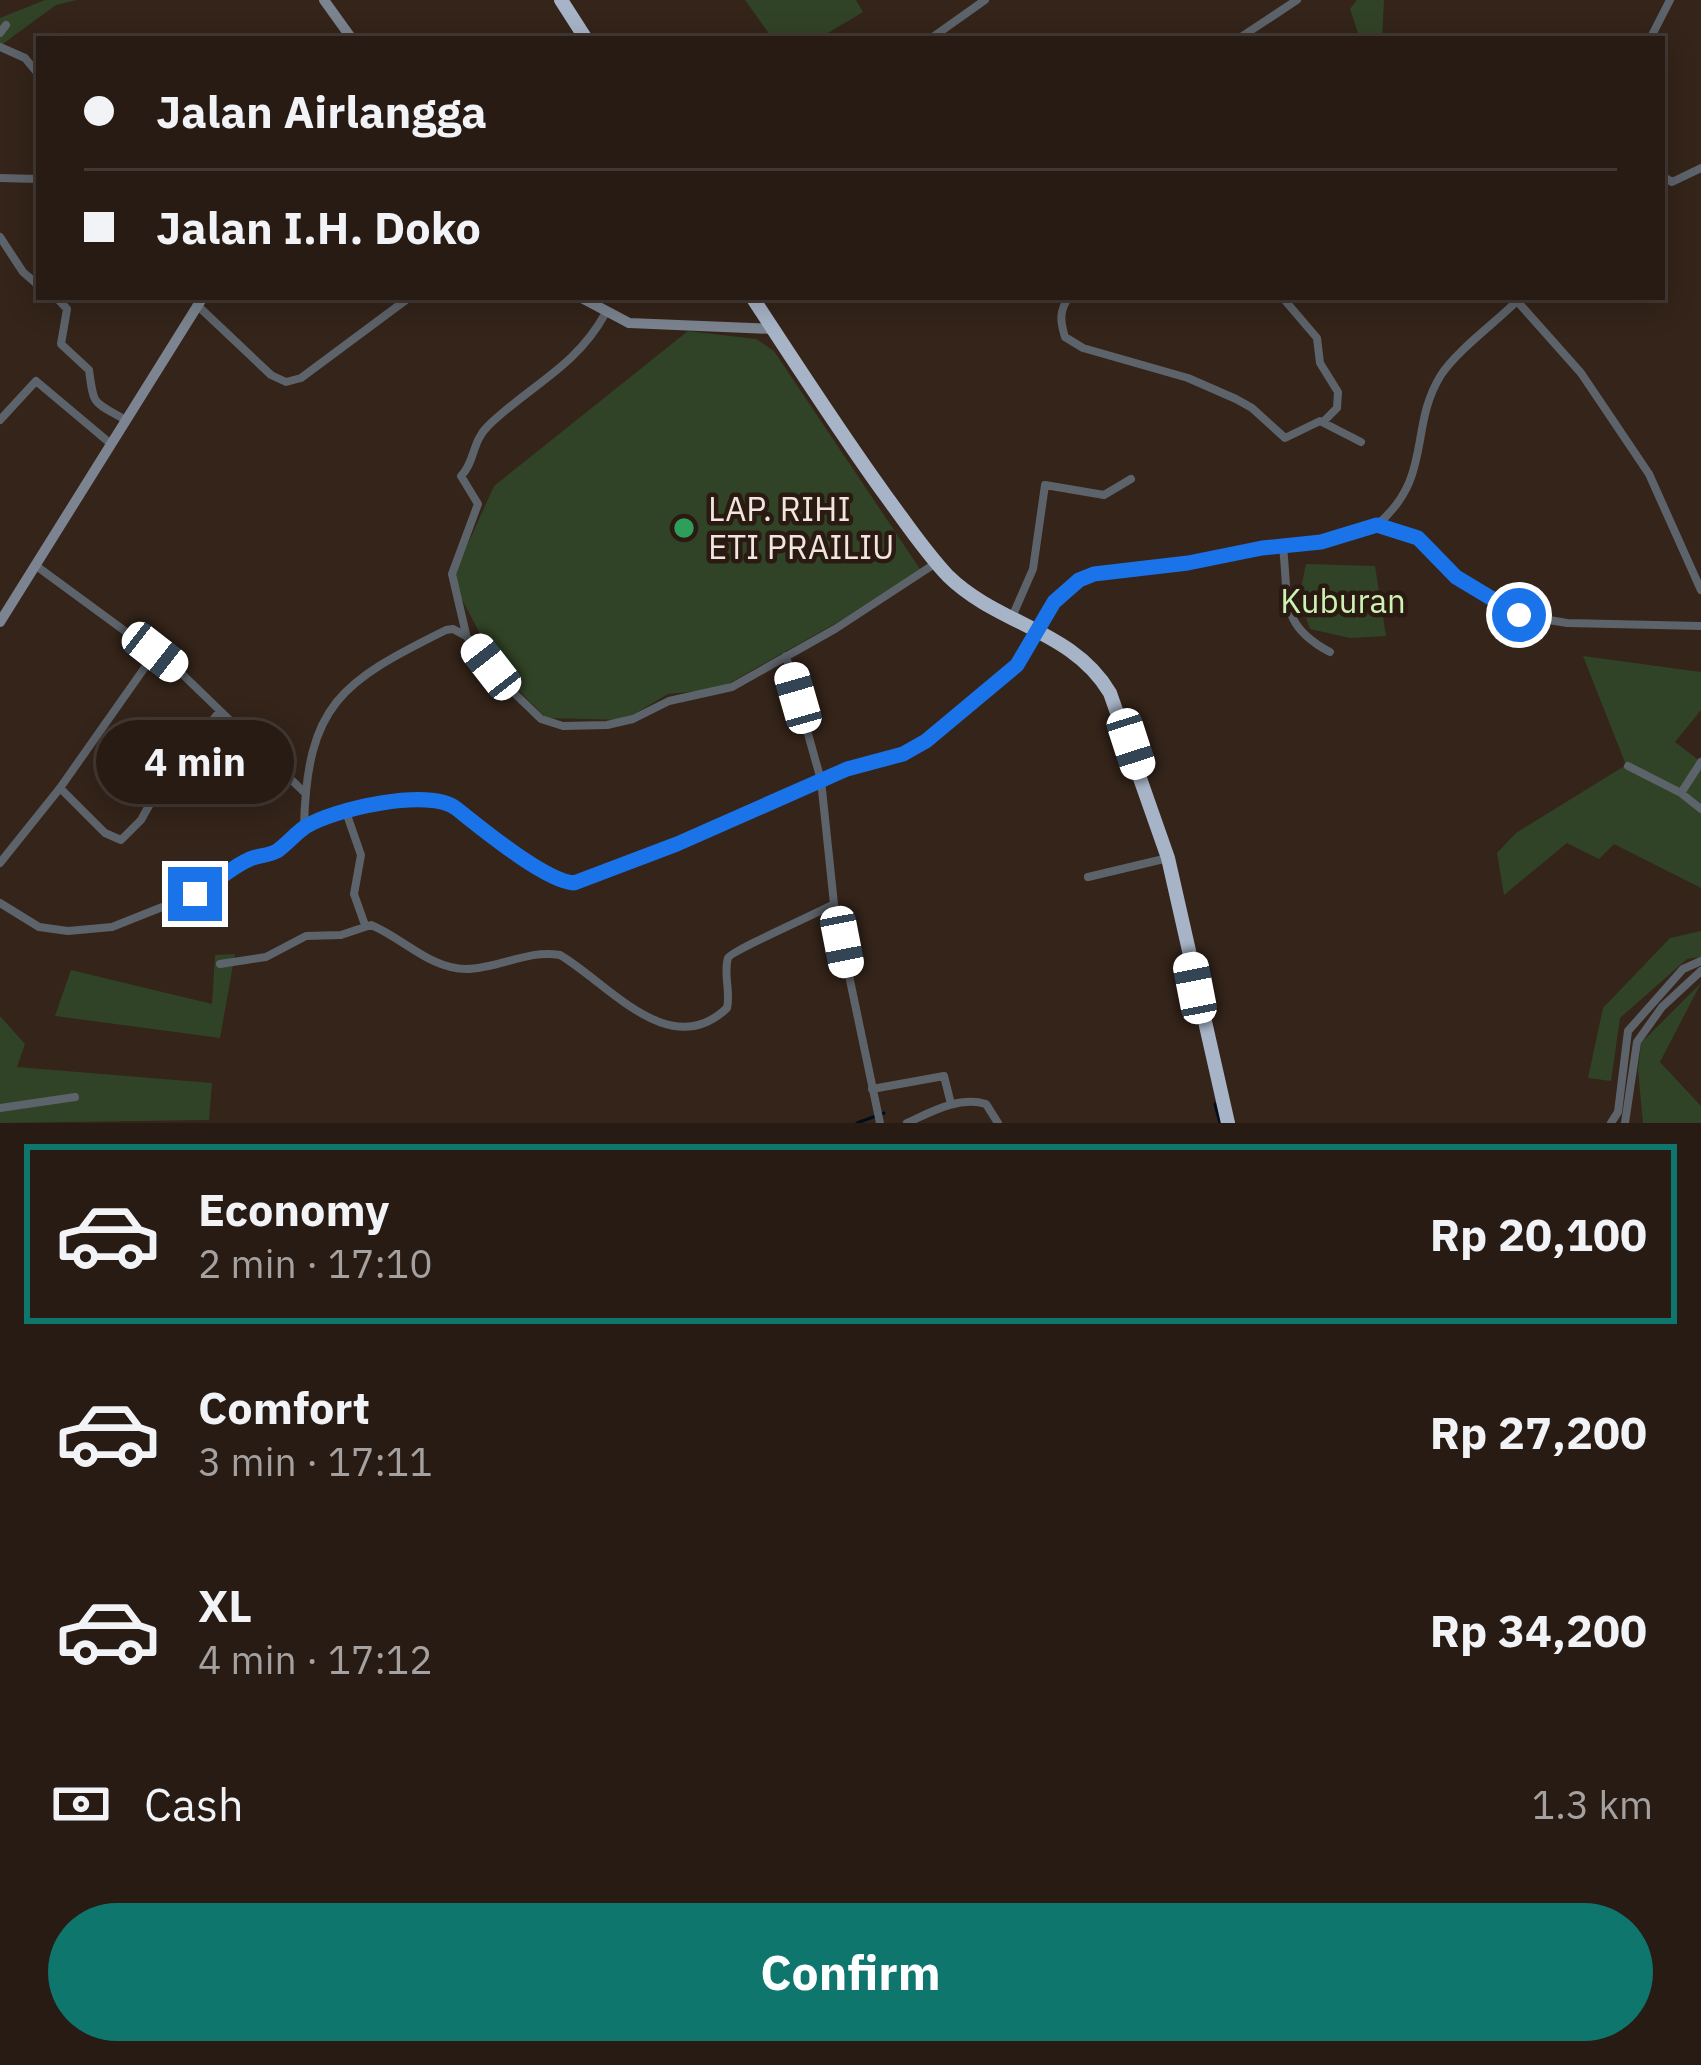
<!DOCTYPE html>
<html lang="en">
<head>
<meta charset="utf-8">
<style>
	body { margin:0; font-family:"IBM Plex Sans",sans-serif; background:#332822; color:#f1f3f6; height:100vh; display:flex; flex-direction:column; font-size:45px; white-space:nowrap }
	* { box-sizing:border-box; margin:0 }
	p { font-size:39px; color:#a4a1a0 }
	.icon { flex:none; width:66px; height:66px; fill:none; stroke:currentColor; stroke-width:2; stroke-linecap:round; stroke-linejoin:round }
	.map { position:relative; height:1123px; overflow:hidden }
	.panel { display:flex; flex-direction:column; background:#271b14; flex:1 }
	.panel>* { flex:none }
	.hud { position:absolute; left:36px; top:36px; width:1629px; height:264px; border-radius:0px; box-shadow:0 6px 30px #0003,0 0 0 3px #433934; display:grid; align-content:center; height:264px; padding:0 48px; background:#271b14 }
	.end { position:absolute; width:54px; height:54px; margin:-27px; border:15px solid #1a73e8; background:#fff; box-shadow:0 0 0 6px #fff }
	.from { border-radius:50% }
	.bubble { position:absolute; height:84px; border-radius:42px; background:#271b14; box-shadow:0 6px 30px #0003,0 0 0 3px #433934; font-size:39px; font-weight:700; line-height:84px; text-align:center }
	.car { position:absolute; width:36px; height:72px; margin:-36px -18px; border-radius:15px; box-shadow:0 0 9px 3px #0007; background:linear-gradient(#fff 24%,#345 0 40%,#fff 0 76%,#345 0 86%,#fff 0) }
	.hud b { display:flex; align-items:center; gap:42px; height:114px; font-size:45px }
	.hud b+b { border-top:3px solid #433934 }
	.hud i { width:30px; height:30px; background:#f1f3f6 }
	ul { padding:21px 0 0; list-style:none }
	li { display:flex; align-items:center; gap:36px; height:180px; margin:0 24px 18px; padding:0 24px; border:6px solid transparent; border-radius:0px }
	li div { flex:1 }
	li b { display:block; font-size:45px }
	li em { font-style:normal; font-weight:700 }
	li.current { border-color:#0f766e }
	li>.icon { width:108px; height:108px; stroke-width:1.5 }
	.pay { display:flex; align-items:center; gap:30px; height:132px; padding:0 48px; font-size:45px }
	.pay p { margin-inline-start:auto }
	.button { display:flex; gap:24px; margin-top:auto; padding:24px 48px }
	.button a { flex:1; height:138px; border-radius:72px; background:#0f766e; color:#fff; font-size:48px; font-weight:700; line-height:138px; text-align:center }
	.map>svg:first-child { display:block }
	.green { fill:#314326 }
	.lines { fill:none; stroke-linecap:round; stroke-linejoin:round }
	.stream { stroke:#000e1b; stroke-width:3 }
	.street { stroke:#5d636a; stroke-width:8 }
	.secondary { stroke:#7b8490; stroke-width:10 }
	.highway { stroke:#a7b4c7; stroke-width:14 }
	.route { stroke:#1a73e8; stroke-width:15 }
	.leisure-dot { fill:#2e9e5b; stroke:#2a1a11; stroke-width:4.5 }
	.labels { text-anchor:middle; stroke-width:9; stroke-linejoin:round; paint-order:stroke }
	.poi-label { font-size:33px; fill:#f1e5df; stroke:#2a1a11; text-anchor:start }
	.park-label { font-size:33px; fill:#ccf2b4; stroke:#2a1a11 }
</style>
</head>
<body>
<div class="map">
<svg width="1701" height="1123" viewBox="0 0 1701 1123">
	<rect width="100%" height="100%" fill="#34241a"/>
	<path class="green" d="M 45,0 L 77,0 L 56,5 L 0,46 L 0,18 Z
		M 745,0 L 856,0 L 863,12 L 818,39 L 773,39 Z
		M 1357,0 L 1384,0 L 1382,39 L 1360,39 L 1350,9 Z
		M 688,331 L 756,339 L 774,351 L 920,569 L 836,623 L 719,689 L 668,694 L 624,720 L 546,718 L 499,670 L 456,588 L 456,570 L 494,486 Z
		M 1306,564 L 1375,566 L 1386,636 L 1350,638 L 1310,629 L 1299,597 Z
		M 1583,656 L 1701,672 L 1701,710 L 1675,742 L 1701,762 L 1701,888 L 1614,844 L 1599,859 L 1567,843 L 1504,895 L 1497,853 L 1516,833 L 1626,765 Z
		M 1701,931 L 1701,957 L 1687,959 L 1620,1018 L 1611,1081 L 1588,1078 L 1603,1008 L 1670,938 Z
		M 235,954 L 220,1038 L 55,1016 L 71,970 L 212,1004 L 215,955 Z
		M 1701,983 L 1660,1062 L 1701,1106 L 1701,1123 L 1643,1123 L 1638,1070 L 1641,1043 Z
		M 0,1016 L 25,1044 L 17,1067 L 212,1083 L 209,1120 L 0,1123 Z"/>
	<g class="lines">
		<path class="stream" d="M 1215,1104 L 1220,1123
			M 857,1123 L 884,1113"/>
		<path class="street" d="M 0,33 L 6,25
			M 930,39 L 985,0
			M 1238,39 L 1297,0
			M 1650,39 L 1670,0
			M 0,47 L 25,58 L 39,75
			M 1662,176 L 1672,182 L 1701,168
			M 0,178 L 39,179
			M 0,237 L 23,272 L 39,286
			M 56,297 L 67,309 L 61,344 L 89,370 C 94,406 92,401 124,419
			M 1069,297 C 1059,311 1060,321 1065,337 L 1083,348 L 1188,378 L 1236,399 L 1252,408 L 1285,438 L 1320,421 L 1361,442
			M 1282,297 L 1317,338 L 1320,363 L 1338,392 L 1337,408 L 1323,422
			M 1517,301 L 1581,373 L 1649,474 L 1701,590
			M 197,305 L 271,375 L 286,382 L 301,378 L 410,297
			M 0,420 L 36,381 L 111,444
			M 1377,525 C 1434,476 1408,428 1441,375 C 1457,350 1499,320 1521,297
			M 1283,547 C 1289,600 1279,625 1330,652
			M 35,565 L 178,670 L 305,793
			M 1012,617 L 1033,569 L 1045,485 L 1104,495 L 1131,479
			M 466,634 L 452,574 L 478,504 L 461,476 C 475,462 472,441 488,426 C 530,385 575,368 605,314
			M 786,656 L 821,780 L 834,904 L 880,1123
			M 1628,766 L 1681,793 L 1701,809
			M 60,788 L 105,833 L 121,840 L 141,820 L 160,786 L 220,711
			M 1681,793 L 1701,762
			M 346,812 L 361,855 L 354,894 L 365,925
			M 304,827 C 307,704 341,682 446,630 L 453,629 L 466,636 L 509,688 L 541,719 L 563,726 L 607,725 L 633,719 L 669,701 L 732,687 L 835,629 L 936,563
			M 0,863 L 60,788 L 155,653
			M 1088,877 L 1168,858
			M 0,903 L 39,927 L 68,931 L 112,927 L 195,894 L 252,858 L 278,850 L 304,827 L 324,819 L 377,804 L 429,799 L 453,805 L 506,846 L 561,880 L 574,883 L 678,844 L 847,769 L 912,749 L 1006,676 L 1022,659 L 1054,602 L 1079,580 L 1095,574 L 1188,563 L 1262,547 L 1321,542 L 1377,525 L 1418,538 L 1456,577 L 1519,615 L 1567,623 L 1701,626
			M 220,964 L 266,957 L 306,936 L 341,935 L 371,925 C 403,938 430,969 466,969 C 498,969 528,949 560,955 C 608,983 670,1063 727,1008 C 731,992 723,974 728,958 C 731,951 818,913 834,904
			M 872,1089 L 944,1076 L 951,1104
			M 0,1108 L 75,1097
			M 907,1123 C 931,1112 959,1096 986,1104 L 998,1123
			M 1611,1123 L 1618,1112 L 1628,1031 L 1683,969 L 1701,961
			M 1625,1123 L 1637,1042 L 1662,1007 L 1701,971"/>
		<path class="secondary" d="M 324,0 L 352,39
			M 580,297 L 629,323 L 773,329
			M 0,622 L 203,297"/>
		<path class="highway" d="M 561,0 L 586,39
			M 752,297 C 796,364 839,431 886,496 C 906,523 925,552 948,576 C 998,625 1073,630 1110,693 L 1168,858 L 1228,1123"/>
	</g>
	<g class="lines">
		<path class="route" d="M 195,894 C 214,884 231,867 250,859 C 259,855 268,856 277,851 C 287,844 295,834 305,827 C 333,809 430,787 457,809 C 481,828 545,881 574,883 L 677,844 L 847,769 L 903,754 L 926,741 L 1017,665 L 1054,602 L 1079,580 L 1094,574 L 1188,563 L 1262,548 L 1321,542 L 1377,525 L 1418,538 L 1456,577 L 1519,615"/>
	</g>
	<circle class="leisure-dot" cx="684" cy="528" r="12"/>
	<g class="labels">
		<g class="poi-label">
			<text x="708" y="521">LAP. RIHI<tspan x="708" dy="38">ETI PRAILIU</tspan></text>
		</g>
		<g class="park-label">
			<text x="1343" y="613">Kuburan</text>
		</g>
	</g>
</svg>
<i class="end from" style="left:1519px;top:615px"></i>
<i class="end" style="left:195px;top:894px"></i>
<div class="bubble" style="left:96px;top:720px;width:198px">4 min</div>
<i class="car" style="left:155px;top:652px;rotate:128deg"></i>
<i class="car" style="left:491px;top:667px;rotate:322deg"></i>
<i class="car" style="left:798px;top:698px;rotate:344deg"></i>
<i class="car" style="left:1131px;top:744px;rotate:162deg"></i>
<i class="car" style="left:842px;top:942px;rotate:169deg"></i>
<i class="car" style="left:1195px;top:988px;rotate:349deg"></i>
<div class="hud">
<b><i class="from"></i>Jalan Airlangga</b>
<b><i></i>Jalan I.H. Doko</b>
</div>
</div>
<section class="panel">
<ul>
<li class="current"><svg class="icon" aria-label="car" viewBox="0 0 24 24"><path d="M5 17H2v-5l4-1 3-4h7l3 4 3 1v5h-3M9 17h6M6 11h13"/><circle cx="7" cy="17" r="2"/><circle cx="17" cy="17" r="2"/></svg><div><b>Economy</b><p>2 min · 17:10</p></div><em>Rp 20,100</em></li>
<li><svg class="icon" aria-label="car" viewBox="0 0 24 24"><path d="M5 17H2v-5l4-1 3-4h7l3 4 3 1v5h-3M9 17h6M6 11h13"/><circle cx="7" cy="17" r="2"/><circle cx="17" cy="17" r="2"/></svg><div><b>Comfort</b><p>3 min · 17:11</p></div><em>Rp 27,200</em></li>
<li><svg class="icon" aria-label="car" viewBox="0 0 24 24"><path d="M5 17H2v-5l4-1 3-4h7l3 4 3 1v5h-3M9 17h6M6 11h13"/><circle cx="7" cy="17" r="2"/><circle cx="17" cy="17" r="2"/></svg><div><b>XL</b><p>4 min · 17:12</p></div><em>Rp 34,200</em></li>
</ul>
<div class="pay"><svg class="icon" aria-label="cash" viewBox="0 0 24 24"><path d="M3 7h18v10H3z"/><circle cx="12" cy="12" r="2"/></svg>Cash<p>1.3 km</p></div>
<div class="button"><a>Confirm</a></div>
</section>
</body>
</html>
